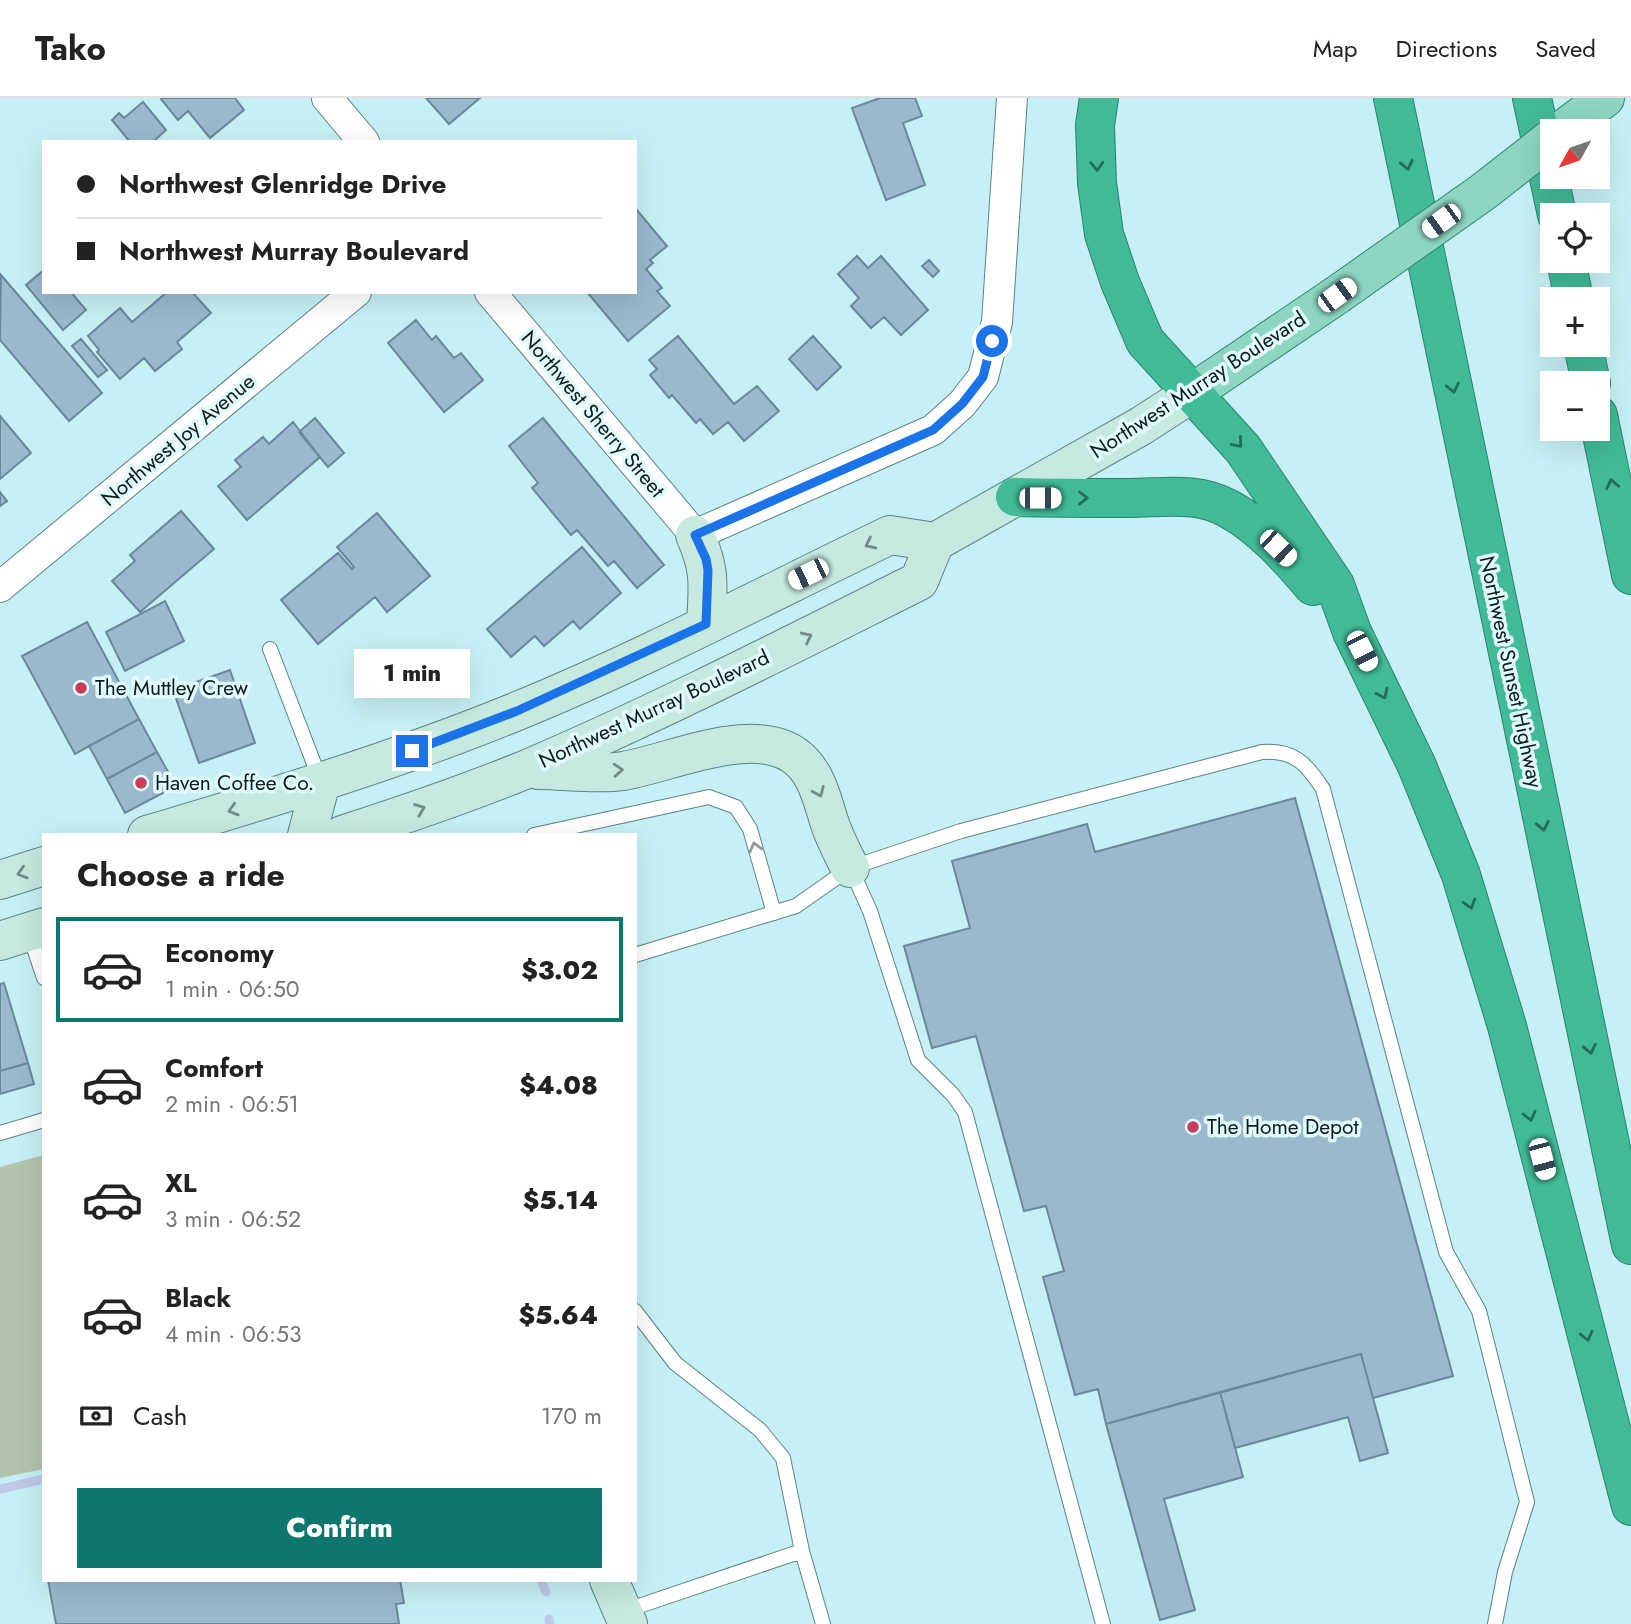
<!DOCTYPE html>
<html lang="en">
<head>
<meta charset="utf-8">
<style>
	body { margin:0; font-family:Jost,sans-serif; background:#f2f2f2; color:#222; height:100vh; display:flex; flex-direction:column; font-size:26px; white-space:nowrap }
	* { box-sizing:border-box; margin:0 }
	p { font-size:23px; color:#767676 }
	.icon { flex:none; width:38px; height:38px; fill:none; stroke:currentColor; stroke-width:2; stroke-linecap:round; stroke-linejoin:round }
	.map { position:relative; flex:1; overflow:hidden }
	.sheet { position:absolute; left:42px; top:735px; width:595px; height:749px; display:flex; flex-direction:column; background:#fff; border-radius:0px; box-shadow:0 7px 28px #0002 }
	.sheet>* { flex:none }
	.hud { position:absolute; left:42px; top:42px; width:595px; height:154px; border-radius:0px; box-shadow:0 7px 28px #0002; display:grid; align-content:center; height:154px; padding:0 35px; background:#fff }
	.needle { width:46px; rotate:230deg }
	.buttons { position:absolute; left:1540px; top:21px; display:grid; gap:14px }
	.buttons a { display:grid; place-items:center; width:70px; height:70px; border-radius:0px; background:#fff; box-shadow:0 7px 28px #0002; font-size:35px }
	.end { position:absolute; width:32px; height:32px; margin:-16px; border:9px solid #1a73e8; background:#fff; box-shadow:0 0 0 4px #fff }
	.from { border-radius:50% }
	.bubble { position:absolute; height:49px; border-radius:0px; background:#fff; box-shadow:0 7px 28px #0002; font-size:23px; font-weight:800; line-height:49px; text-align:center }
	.car { position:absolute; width:21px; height:42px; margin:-21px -10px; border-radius:9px; box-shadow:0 0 5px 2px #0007; background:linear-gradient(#fff 24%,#345 0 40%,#fff 0 76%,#345 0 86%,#fff 0) }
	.hud b { display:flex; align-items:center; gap:24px; height:66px; font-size:26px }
	.hud b+b { border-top:2px solid #e0e0e0 }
	.hud i { width:18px; height:18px; background:#222 }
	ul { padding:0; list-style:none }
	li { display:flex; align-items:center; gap:21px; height:105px; margin:0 14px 10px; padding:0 21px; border:4px solid transparent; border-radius:0px }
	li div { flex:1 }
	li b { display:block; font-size:26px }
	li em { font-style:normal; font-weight:800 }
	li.active { border-color:#0f766e }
	li>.icon { width:63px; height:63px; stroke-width:1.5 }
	h2 { padding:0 35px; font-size:32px; line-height:84px }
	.pay { display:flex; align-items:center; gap:18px; height:77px; padding:0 35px; font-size:26px }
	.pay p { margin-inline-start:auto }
	.action { display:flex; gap:14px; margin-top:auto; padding:14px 35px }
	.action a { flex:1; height:80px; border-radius:0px; background:#0f766e; color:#fff; font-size:28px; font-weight:800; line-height:80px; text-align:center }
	header { display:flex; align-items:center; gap:42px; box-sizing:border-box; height:98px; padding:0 35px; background:#fff; border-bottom:2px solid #e0e0e0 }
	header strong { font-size:33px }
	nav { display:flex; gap:38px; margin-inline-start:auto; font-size:24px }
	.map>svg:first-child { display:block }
	.green { fill:#b3c4ad }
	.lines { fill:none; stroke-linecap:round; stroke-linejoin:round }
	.stream { stroke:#bfc9e8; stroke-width:9 }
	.building { fill:#9ab9cd; stroke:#6a889b; stroke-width:2 }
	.lane-casing { stroke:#5b8387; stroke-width:16 }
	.street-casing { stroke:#5b8387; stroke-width:32 }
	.secondary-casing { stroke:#5b8387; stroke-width:40 }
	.primary-casing { stroke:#2e836c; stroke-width:40 }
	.highway-casing { stroke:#2e836c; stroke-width:40 }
	.lane { stroke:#fff; stroke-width:14 }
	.street { stroke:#fff; stroke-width:30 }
	.secondary { stroke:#c6eae0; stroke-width:38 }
	.primary { stroke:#8dd6c1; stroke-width:38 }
	.highway { stroke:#41ba97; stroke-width:38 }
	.primary-bridge-casing { stroke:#2e836c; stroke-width:40; stroke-linecap:butt }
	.primary-bridge { stroke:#8dd6c1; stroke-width:38 }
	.oneway { stroke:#266b5a }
	.oneway2 { stroke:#728d88 }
	.oneway3 { stroke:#929999 }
	.route { stroke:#1a73e8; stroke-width:9 }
	.poi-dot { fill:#ca3a5a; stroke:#e1fafd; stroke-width:2.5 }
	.labels { text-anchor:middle; stroke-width:7; stroke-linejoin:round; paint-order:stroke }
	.street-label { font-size:21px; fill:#0c1c1d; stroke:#e1fafd }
	.poi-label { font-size:21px; fill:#0c1c1d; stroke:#e1fafd; text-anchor:start }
</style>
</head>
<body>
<header>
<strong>Tako</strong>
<nav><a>Map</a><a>Directions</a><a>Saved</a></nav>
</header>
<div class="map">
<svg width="1631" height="1526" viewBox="0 0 1631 1526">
	<rect width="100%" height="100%" fill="#c6f0f5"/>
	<path class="green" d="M 44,1057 L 44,1371 L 0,1380 L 0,1069 Z"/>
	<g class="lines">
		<path class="stream" d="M 0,1391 L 44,1381
			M 541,1482 L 546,1494
			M 549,1521 L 550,1526"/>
	</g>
	<path class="building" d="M 162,0 L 235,0 L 244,12 L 210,40 L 188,13 L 178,22 L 161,1 Z
		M 426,0 L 480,0 L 449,26 Z
		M 880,0 L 915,0 L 922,18 L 903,25 L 925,87 L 886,102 L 852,10 Z
		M 143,4 L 166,32 L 153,44 L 130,44 L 112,22 L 119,15 L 124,20 Z
		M 636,111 L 667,148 L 650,162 L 653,165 L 646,171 L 662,190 L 657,193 L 670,208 L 628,243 L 587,194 L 635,194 Z
		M 857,158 L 868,170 L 881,158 L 928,212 L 901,237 L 884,219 L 871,230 L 851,208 L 859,200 L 838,176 Z
		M 929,162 L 939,173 L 933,179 L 922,168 Z
		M 44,172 L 44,194 L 71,194 L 86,212 L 63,232 L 26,187 Z
		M 1,177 L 102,295 L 69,323 L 0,242 Z
		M 167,194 L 192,194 L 211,215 L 177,244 L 182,251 L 155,273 L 144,260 L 120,281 L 97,254 L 99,252 L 88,238 L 120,210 L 132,224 Z
		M 416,222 L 432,242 L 436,238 L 454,260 L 461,255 L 483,282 L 444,314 L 388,245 Z
		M 678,238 L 734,306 L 757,288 L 779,313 L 744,343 L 728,324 L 713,336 L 700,321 L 696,325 L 672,297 L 669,300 L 650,277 L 657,271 L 649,262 Z
		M 813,238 L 841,269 L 817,292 L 789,261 Z
		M 81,241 L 107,272 L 98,279 L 72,248 Z
		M 0,318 L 31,355 L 0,381 Z
		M 315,320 L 344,355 L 328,369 L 299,334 Z
		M 543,320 L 664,467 L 637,490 L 614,463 L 608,468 L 577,432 L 571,437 L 532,390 L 538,385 L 509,348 Z
		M 293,324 L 320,359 L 247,422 L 218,388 L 241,369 L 235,362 L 263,339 L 269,346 Z
		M 0,394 L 7,403 L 0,408 Z
		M 181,413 L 214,451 L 140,514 L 112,483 L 135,463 L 130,457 Z
		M 377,415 L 430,478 L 387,514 L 375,499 L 318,546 L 281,502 L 338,455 L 352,471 L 354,469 L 337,449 Z
		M 582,449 L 621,495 L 580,531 L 573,523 L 544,548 L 535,538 L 511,559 L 487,531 Z
		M 165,503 L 184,543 L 125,573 L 106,534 Z
		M 87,524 L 139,621 L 75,656 L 22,558 Z
		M 230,572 L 255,645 L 199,665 L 173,592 Z
		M 139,621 L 157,654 L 107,681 L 89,648 Z
		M 157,654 L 176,688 L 125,715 L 107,681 Z
		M 1295,700 L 1453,1278 L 1373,1300 L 1361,1256 L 1106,1326 L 1098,1291 L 1075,1297 L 1043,1179 L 1064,1173 L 1046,1108 L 1024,1113 L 976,938 L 932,950 L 904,848 L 970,830 L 952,763 L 1087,726 L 1095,754 Z
		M 4,885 L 28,965 L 0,973 L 0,886 Z
		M 28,965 L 34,986 L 0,996 L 0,973 Z
		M 1361,1256 L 1388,1355 L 1360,1363 L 1348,1319 L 1235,1350 L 1220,1294 Z
		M 1220,1294 L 1243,1379 L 1164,1401 L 1195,1512 L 1160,1522 L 1106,1326 Z
		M 48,1482 L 400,1482 L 404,1505 L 396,1506 L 399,1526 L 56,1526 Z"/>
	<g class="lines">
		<g class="lane-casing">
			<path id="lane" d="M 270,551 L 321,684
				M 534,737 L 709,699 L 736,709 L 750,731 L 774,815
				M 851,771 L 870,813 L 918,962 L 953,997 L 965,1014 L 1103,1526
				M 29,835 L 44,880
				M 635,857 L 796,808 L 850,770 L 961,733 L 1262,654 C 1294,652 1306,665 1323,691 L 1446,1154 L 1479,1213 L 1527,1404 L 1505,1474 L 1495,1526
				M 0,1035 L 44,1022
				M 635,1213 L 675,1265 L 760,1332 L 783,1360 L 802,1453 L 823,1526
				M 624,1513 L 802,1453"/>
		</g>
		<g class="street-casing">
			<path id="street" d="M 327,0 L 364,44
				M 490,194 L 695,437 L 933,332 L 962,306 L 983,279 L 997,224 L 1012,0
				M 0,489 L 356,194"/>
		</g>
		<g class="secondary-casing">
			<path id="secondary" d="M 695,437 C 711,473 708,487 706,526
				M 538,672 C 565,672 596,677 623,673 C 672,665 761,622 802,664 C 818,680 823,705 830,726 C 835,741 843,756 850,770
				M 147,737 C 271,700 395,663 515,614 C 643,562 765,497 890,437 L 935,444
				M 307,737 L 321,684
				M 342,737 C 404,717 466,696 527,671 C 660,614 789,548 919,483 L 935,444 L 1141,328 L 1192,295
				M 0,782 L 44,768
				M 0,843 L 44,829
				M 609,1482 L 628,1526"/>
		</g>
		<g class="primary-casing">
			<path id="primary" d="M 1561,33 L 1605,0
				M 1192,295 L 1337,197"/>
		</g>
		<g class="highway-casing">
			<path id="highway" d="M 1099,0 L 1095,27 L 1097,85 L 1104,136 L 1120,184 L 1145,243 L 1243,351 L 1335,487 L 1352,534 L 1417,668 L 1461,777 L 1507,928 L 1631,1408
				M 1393,0 L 1631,1147
				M 1532,0 L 1557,117
				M 1566,163 L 1574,201
				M 1583,247 L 1591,285
				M 1598,317 L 1631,477
				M 1015,399 C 1053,400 1091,400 1129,400 C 1163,400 1197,393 1229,411 C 1262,429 1289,460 1313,488"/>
		</g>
		<use href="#lane" class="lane"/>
		<use href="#street" class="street"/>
		<use href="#secondary" class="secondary"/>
		<use href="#primary" class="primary"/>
		<use href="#highway" class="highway"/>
		<g class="primary-bridge-casing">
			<path id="primary-bridge" d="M 1337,197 L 1483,94 L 1552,40"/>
		</g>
		<use href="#primary-bridge" class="primary-bridge"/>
	</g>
	<defs><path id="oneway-chevron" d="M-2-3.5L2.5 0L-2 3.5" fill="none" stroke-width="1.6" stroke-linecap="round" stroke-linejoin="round" transform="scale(1.75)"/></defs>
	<g class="oneway">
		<use href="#oneway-chevron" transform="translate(1407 67) rotate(78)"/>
		<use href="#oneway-chevron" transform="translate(1097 68) rotate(88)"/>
		<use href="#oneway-chevron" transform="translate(1453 290) rotate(78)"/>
		<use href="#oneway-chevron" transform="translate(1238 345) rotate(49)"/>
		<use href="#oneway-chevron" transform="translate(1612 386) rotate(-102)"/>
		<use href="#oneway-chevron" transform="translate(1083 400)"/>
		<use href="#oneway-chevron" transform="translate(1383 596) rotate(64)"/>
		<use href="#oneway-chevron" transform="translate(1543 728) rotate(78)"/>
		<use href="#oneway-chevron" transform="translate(1470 806) rotate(73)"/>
		<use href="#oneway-chevron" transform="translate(1590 951) rotate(78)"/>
		<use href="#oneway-chevron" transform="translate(1530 1018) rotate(76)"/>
		<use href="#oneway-chevron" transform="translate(1587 1238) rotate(76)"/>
	</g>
	<g class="oneway2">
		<use href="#oneway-chevron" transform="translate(870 446) rotate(154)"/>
		<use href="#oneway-chevron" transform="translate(807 539) rotate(-26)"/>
		<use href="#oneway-chevron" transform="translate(618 672) rotate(-4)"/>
		<use href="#oneway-chevron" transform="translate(819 694) rotate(67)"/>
		<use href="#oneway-chevron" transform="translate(420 711) rotate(-21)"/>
		<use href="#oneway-chevron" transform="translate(233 712) rotate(164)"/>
		<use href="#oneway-chevron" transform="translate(22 775) rotate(163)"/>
	</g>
	<use class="oneway3" href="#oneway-chevron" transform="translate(755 749) rotate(-105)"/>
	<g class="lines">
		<path class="route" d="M 412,653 L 517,613 L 706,526 L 708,472 L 706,461 L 695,437 L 933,332 L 962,306 L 983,279 L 992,243"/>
	</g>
	<g class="poi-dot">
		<circle cx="81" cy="590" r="7"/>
		<circle cx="141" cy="685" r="7"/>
		<circle cx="1193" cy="1029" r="7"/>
	</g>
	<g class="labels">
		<g class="street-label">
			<text transform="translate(1198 287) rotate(-33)" y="7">Northwest Murray Boulevard</text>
			<text transform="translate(593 316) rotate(50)" y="7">Northwest Sherry Street</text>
			<text transform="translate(178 342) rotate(-40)" y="7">Northwest Joy Avenue</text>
			<text transform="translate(1511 574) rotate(78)" y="7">Northwest Sunset Highway</text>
			<text transform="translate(654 611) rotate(-25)" y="7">Northwest Murray Boulevard</text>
		</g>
		<g class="poi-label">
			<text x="95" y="597">The Muttley Crew</text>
			<text x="155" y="692">Haven Coffee Co.</text>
			<text x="1207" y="1036">The Home Depot</text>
		</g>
	</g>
</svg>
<div class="buttons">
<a><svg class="needle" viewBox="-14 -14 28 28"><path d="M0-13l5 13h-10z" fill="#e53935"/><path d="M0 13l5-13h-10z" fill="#767676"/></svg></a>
<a><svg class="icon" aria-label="locate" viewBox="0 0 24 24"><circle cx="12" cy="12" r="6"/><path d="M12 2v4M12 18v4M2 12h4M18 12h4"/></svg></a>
<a>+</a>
<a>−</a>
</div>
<i class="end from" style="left:992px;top:243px"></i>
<i class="end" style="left:412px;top:653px"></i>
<div class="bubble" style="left:354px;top:551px;width:116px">1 min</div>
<i class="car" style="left:1441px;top:123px;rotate:234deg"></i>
<i class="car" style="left:1337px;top:197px;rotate:54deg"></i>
<i class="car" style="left:1040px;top:400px;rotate:90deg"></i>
<i class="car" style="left:1278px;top:450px;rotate:134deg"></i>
<i class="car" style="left:808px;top:476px;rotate:244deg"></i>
<i class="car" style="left:1362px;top:553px;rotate:153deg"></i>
<i class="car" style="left:1542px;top:1061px;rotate:165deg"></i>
<div class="hud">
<b><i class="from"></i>Northwest Glenridge Drive</b>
<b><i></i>Northwest Murray Boulevard</b>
</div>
<section class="sheet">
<h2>Choose a ride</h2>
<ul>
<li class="active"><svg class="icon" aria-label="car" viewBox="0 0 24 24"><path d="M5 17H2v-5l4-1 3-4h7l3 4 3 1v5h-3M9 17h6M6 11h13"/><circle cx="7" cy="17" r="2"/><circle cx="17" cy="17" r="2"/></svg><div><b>Economy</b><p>1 min · 06:50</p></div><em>$3.02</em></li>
<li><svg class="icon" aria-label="car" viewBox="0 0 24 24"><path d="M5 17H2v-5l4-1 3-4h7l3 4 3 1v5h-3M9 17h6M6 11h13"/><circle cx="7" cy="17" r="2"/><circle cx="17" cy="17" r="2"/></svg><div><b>Comfort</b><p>2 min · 06:51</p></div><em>$4.08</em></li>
<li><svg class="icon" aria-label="car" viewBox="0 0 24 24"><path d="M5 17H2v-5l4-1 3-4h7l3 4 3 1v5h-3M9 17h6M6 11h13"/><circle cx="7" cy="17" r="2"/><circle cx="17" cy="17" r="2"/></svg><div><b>XL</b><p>3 min · 06:52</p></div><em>$5.14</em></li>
<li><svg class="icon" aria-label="car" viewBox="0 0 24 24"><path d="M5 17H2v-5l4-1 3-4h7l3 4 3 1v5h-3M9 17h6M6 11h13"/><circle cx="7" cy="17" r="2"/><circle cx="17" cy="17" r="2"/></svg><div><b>Black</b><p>4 min · 06:53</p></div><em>$5.64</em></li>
</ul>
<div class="pay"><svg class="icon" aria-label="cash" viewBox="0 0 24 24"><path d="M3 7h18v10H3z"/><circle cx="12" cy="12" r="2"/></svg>Cash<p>170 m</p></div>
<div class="action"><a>Confirm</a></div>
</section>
</div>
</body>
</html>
